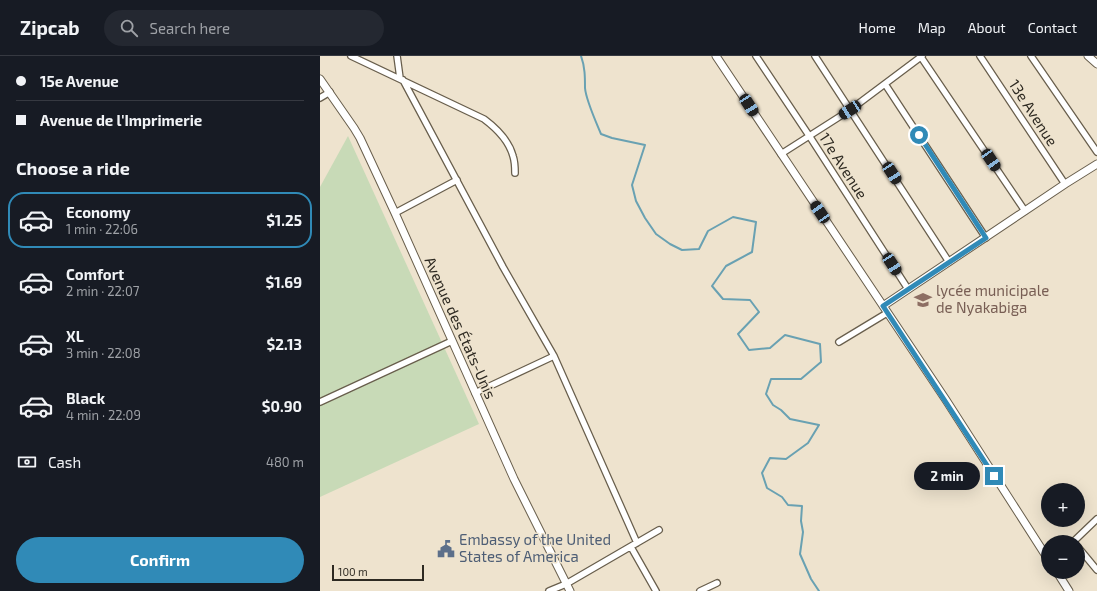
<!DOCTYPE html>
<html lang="en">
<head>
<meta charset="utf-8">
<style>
	body { margin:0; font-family:"Exo 2",sans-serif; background:#242831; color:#f1f3f6; height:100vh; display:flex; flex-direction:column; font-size:15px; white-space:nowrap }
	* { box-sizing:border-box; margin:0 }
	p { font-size:13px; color:#9ea1a6 }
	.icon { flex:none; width:22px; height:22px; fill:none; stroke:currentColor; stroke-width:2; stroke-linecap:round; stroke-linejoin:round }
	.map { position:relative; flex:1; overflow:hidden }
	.side { display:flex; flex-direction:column; background:#171b24; width:320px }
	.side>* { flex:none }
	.banner { display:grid; align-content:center; height:88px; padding:0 16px; background:#171b24 }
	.fabs { position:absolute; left:721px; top:427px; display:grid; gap:8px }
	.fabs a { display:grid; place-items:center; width:44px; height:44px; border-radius:50%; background:#171b24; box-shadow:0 4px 16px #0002; font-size:20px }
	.scale { position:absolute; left:12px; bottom:10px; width:92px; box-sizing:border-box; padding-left:4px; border:2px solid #2e2a22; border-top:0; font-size:11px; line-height:14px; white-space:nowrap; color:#2e2a22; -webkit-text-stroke:3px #eee3ce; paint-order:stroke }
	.end { position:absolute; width:18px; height:18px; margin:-9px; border:5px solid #308ab7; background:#fff; box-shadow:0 0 0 2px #fff }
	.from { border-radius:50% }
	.bubble { position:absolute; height:28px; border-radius:14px; background:#171b24; box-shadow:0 4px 16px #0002; font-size:13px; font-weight:700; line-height:28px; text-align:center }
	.car { position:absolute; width:12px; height:24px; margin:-12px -6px; border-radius:5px; box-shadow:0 0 3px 1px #0007; background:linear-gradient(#222 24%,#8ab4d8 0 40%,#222 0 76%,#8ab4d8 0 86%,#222 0) }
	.banner b { display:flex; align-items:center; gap:14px; height:38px; font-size:15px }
	.banner b+b { border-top:1px solid #363941 }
	.banner i { width:10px; height:10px; background:#f1f3f6 }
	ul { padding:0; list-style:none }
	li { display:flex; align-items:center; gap:12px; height:56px; margin:0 8px 6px; padding:0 8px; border:2px solid transparent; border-radius:16px }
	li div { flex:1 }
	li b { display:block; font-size:15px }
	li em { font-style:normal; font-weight:700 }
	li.active { border-color:#308ab7 }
	li>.icon { width:36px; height:36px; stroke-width:1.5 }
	h2 { padding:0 16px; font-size:18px; line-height:48px }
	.pay { display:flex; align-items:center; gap:10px; height:44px; padding:0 16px; font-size:15px }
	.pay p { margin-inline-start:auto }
	.button { display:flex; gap:8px; margin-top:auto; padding:8px 16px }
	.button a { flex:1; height:46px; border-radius:24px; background:#308ab7; color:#fff; font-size:16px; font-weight:700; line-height:46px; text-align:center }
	header { display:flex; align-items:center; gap:24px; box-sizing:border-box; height:56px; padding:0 20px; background:#171b24; border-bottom:1px solid #363941 }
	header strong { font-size:19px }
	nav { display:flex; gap:22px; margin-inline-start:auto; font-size:14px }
	.search { width:280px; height:36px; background:#242831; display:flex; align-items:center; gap:10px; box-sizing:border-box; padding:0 14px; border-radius:22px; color:#9ea1a6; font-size:15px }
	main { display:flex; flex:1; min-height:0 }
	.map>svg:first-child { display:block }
	.green { fill:#c8dab7 }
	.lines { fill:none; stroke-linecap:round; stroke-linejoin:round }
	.stream { stroke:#69a1b2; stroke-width:2 }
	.minor-casing { stroke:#685e4c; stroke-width:8 }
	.tertiary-casing { stroke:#685e4c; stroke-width:9 }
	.minor { stroke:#fff; stroke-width:5.5 }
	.tertiary { stroke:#fff; stroke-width:7 }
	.route { stroke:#308ab7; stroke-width:5 }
	.labels { text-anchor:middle; stroke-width:3; stroke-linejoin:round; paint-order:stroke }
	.street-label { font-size:15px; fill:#2e2a22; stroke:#eee3ce }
	.education-label { font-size:15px; fill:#785e54; stroke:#eee3ce; text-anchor:start }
	.service-label { font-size:15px; fill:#4e5e75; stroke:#eee3ce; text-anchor:start }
</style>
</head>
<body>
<header>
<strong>Zipcab</strong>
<div class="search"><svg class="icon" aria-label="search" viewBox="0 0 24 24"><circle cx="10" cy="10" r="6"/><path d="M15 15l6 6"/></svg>Search here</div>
<nav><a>Home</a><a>Map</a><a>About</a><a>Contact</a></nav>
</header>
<main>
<section class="side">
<div class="banner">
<b><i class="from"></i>15e Avenue</b>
<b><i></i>Avenue de l'Imprimerie</b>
</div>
<h2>Choose a ride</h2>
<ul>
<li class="active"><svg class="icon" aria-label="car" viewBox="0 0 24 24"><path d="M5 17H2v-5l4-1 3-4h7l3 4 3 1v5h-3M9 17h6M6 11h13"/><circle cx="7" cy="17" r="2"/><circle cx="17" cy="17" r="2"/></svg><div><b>Economy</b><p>1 min · 22:06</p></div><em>$1.25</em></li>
<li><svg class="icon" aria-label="car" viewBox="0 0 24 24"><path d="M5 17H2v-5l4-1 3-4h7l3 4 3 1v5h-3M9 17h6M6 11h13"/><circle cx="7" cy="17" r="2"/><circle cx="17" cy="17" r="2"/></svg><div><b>Comfort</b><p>2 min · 22:07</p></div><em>$1.69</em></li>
<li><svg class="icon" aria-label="car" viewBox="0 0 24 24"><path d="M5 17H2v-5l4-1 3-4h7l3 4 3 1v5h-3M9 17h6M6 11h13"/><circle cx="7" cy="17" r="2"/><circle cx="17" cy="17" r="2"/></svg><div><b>XL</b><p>3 min · 22:08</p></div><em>$2.13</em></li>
<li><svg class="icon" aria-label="car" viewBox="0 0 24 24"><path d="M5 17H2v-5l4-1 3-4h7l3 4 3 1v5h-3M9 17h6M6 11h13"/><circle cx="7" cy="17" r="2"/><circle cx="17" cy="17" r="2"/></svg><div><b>Black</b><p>4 min · 22:09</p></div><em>$0.90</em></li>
</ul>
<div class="pay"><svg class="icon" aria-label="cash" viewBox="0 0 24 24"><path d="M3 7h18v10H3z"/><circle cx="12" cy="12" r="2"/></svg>Cash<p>480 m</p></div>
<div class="button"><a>Confirm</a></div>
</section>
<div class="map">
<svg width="777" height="535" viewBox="0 0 777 535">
	<rect width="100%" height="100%" fill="#eee3ce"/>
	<path class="green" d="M 28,80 L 159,368 L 0,441 L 0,131 Z"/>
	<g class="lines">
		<path class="stream" d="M 261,0 C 265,11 265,21 265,32 C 266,44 276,66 281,78 L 292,82 L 325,89 L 312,129 L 316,145 L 325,162 L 336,178 L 350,188 L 362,194 L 379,193 L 388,175 L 413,161 L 436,166 L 432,196 L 406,210 L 392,230 L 403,243 L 430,244 L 439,256 L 418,278 L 429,294 L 450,292 L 465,279 L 500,288 L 501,306 L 481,323 L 451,323 L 446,338 L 453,349 L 461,354 L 470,363 L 499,369 L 488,387 L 466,403 L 450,402 L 442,417 L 447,432 L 462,441 L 468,449 L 482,450 L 481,465 L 483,476 L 480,498 L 491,523 L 499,535"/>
		<g class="minor-casing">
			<path id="minor" d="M 31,0 L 164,63 C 176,72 189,85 193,100 C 195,106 195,111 195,117
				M 77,0 L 80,22
				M 436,0 L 490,81 L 588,233
				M 495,0 L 629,206
				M 660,0 L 745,128
				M 711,0 L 777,96
				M 601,1 L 705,155
				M 83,24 L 183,211 L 234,300 L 317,487
				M 565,28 L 666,182
				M 0,42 L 10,36
				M 461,98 L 530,54 L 602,0
				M 75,157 L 137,124
				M 519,286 L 567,257
				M 155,337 L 234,300
				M 0,346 L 132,285
				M 753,486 L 777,463
				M 311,491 L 336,535
				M 758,491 L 777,514
				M 229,535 L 246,528 L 339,474
				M 380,535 L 397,527"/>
		</g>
		<g class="tertiary-casing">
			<path id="tertiary" d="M 396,0 L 626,344 L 728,503
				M 768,0 L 777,8
				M 0,23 L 34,72 L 40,82 L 75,157 L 194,423 L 250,535
				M 563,250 L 745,128 L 777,108
				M 737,516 L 749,535"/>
		</g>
		<use href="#minor" class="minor"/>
		<use href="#tertiary" class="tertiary"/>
	</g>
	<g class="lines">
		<path class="route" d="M 599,79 L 666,182 L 563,250 L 674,420"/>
	</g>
	<defs>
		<g id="school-bare" transform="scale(1.38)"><path d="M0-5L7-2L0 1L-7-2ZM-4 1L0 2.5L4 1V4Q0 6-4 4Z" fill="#8d6e63" stroke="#eee3ce" stroke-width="2.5" paint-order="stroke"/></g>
		<g id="civic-bare" transform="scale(1.38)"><path d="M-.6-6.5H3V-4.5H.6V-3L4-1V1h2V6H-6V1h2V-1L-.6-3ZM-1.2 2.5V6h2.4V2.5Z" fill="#5c6f8a" stroke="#eee3ce" stroke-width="2.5" paint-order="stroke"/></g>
	</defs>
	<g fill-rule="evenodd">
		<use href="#school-bare" x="603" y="244"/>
		<use href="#civic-bare" x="126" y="493"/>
	</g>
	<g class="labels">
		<g class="street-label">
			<text transform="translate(713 57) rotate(57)" y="5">13e Avenue</text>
			<text transform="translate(523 110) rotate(57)" y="5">17e Avenue</text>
			<text transform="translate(140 272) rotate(66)" y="5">Avenue des États-Unis</text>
		</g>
		<g class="education-label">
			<text x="616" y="240">lycée municipale<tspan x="616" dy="17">de Nyakabiga</tspan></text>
		</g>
		<g class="service-label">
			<text x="139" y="489">Embassy of the United<tspan x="139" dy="17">States of America</tspan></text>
		</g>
	</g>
</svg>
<div class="fabs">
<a>+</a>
<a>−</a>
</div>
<div class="scale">100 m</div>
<i class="end from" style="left:599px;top:79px"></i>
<i class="end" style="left:674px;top:420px"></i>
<div class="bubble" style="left:594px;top:406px;width:66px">2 min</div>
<i class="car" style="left:429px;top:49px;rotate:147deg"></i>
<i class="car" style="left:530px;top:54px;rotate:237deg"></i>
<i class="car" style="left:671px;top:104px;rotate:146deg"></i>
<i class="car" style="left:572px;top:117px;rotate:147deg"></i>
<i class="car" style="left:500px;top:156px;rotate:326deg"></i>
<i class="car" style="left:572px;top:208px;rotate:147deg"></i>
</div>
</main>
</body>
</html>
